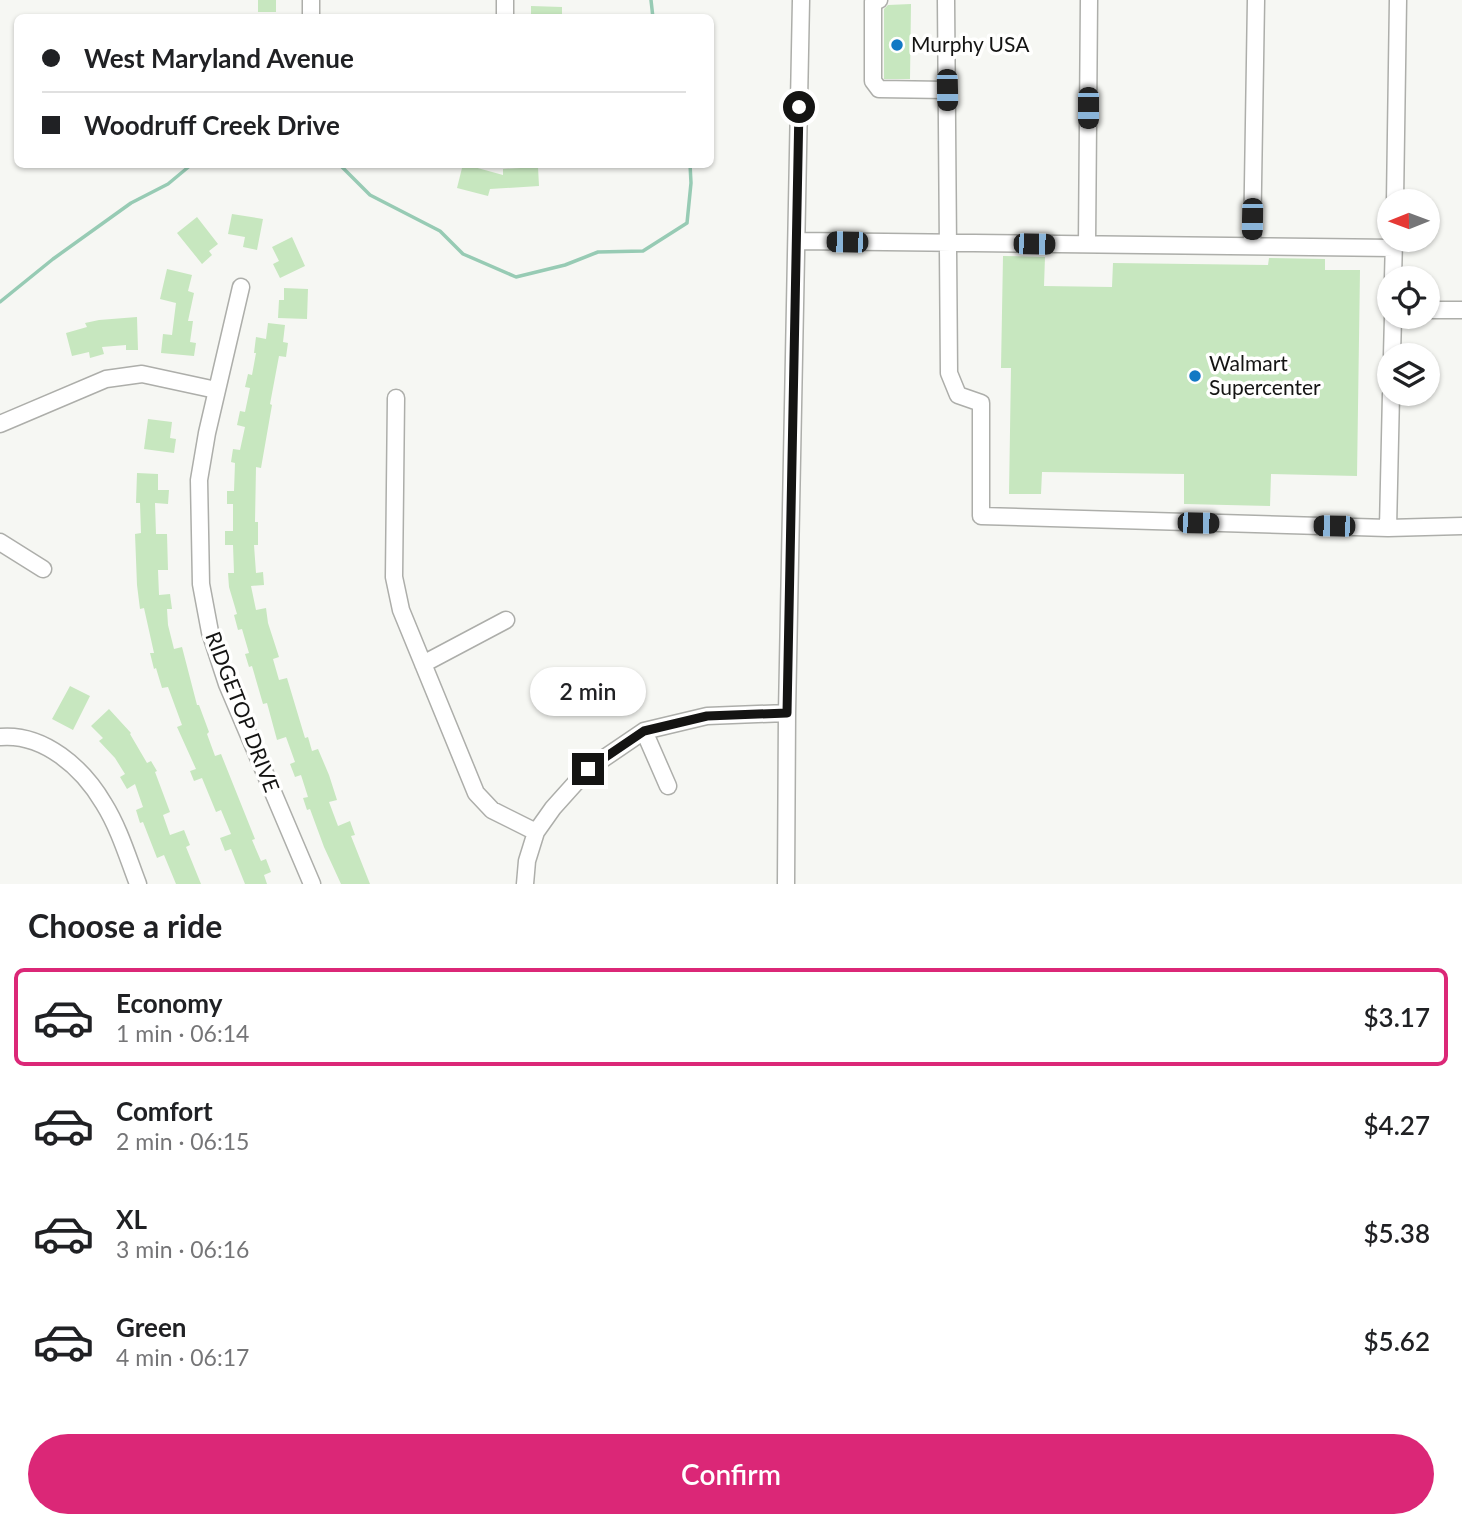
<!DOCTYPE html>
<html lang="en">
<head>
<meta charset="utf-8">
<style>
	body { margin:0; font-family:Lato,sans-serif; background:#f6f6f6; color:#202124; height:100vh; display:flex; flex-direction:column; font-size:26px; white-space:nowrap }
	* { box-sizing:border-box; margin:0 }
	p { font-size:23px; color:#757577 }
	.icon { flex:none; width:38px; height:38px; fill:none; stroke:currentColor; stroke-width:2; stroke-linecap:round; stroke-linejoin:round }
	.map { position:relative; height:884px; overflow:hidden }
	.details { display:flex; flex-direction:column; background:#fff; flex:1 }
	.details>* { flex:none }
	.guide { position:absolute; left:14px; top:14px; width:700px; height:154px; border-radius:10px; box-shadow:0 2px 5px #0004; display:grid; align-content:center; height:154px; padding:0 28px; background:#fff }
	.needle { width:46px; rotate:269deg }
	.fabs { position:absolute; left:1377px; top:189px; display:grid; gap:14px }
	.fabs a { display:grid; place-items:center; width:63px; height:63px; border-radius:50%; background:#fff; box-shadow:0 2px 5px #0004; font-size:35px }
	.end { position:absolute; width:32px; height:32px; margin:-16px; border:9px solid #141413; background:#fff; box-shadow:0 0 0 4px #fff }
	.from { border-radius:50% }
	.bubble { position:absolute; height:49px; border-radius:24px; background:#fff; box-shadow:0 2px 5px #0004; font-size:23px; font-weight:600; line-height:49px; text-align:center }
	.car { position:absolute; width:21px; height:42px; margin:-21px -10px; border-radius:9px; box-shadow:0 0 5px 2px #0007; background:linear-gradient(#222 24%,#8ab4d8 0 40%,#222 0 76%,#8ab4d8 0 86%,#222 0) }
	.guide b { display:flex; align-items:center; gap:24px; height:66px; font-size:26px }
	.guide b+b { border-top:2px solid #e0e0e0 }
	.guide i { width:18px; height:18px; background:#202124 }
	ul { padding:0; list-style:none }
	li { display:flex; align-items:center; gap:21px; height:98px; margin:0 14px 10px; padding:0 14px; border:4px solid transparent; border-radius:10px }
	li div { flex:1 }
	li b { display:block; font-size:26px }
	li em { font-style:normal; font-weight:600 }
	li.current { border-color:#db2777 }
	li>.icon { width:63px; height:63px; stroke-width:1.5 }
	h2 { padding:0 28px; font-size:32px; line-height:84px }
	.primary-button { display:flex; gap:14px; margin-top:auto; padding:14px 28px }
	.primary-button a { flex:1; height:80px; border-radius:42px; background:#db2777; color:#fff; font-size:28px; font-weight:600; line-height:80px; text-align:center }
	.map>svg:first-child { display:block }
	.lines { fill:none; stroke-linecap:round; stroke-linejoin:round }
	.stream { stroke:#97cbb4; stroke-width:3.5 }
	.building { fill:#c7e7bf }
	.minor-casing { stroke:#adaeaa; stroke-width:19 }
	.minor { stroke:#fff; stroke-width:16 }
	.route { stroke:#141413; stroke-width:9 }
	.poi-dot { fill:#1279c4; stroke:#fffffe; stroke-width:2.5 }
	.labels { text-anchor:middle; stroke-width:7; stroke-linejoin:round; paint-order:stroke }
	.poi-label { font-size:21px; fill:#141413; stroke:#fffffe; text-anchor:start }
	.street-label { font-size:21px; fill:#141413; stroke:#fffffe }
</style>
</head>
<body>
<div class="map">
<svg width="1462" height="884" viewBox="0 0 1462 884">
	<rect width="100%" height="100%" fill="#f6f7f3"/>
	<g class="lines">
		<path class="stream" d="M 651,0 L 653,18
			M 339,164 L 370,195 L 440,231 L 463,254 L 516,277 L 565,265 L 598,252 L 643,251 L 687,223 L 691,183 L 690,164
			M 0,302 L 53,259 L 131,203 L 168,184 L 192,164"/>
	</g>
	<path class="building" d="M 258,0 L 276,0 L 276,12 L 258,12 Z
		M 911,4 L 910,79 L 884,79 L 884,9 L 888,5 Z
		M 531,6 L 562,7 L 562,18 L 531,18 Z
		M 463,164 L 503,175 L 503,169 L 538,167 L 539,186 L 490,189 L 488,196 L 457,188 Z
		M 232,214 L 263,219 L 257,250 L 243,247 L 245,237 L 228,234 Z
		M 197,217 L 218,244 L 209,251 L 212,255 L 202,264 L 177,233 Z
		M 292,237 L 305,266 L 280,278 L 273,264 L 279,261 L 272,247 Z
		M 1003,256 L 1045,257 L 1044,286 L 1112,287 L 1113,263 L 1268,265 L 1269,258 L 1325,259 L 1325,270 L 1360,270 L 1357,476 L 1271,474 L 1270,506 L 1184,504 L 1184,474 L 1042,472 L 1041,494 L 1009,494 L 1011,368 L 1001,368 Z
		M 167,269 L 192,275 L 188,291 L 194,293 L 188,321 L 193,321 L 190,342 L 196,343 L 194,356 L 161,353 L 163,334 L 172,335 L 176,303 L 160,299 Z
		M 284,288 L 308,289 L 307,319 L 278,318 L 279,300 L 284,300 Z
		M 137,317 L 138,350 L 126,350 L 126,345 L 102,347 L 104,354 L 90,358 L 89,352 L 72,356 L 66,333 L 87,327 L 85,323 L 99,320 Z
		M 268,323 L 285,325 L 283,342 L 288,343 L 286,357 L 279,356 L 270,404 L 272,405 L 261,468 L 256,467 L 255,522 L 258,522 L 258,545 L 254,545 L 256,573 L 263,572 L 264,585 L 251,586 L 256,610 L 266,608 L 268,623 L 279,657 L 273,659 L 279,680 L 287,678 L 305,738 L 308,737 L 312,751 L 318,749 L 329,775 L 337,800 L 329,802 L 338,826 L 350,821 L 355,835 L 351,836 L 370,884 L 341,884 L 324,847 L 310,809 L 307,810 L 303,798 L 308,797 L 301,775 L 295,777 L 290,764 L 295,762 L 286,737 L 277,740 L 267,703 L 263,704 L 252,666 L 249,667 L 245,654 L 249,653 L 242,629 L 238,630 L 234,615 L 237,614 L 229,587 L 228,573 L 234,573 L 233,545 L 225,545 L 225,531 L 233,531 L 233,504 L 227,504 L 227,491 L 234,491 L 235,463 L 231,462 L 233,449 L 240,450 L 245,427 L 237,425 L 240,411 L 245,412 L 250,388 L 245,387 L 248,374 L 252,375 L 256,353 L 254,353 L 256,337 L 266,339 Z
		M 148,419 L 172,422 L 170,438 L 176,439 L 174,453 L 144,449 Z
		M 137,473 L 158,474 L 158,490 L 169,490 L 168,504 L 155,503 L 156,534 L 167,534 L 168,570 L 158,570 L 159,595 L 170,594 L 172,609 L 167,609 L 168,625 L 174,649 L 182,647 L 197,705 L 199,705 L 209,732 L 207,734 L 215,756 L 221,754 L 255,839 L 252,840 L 261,861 L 266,859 L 271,872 L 264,875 L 267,884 L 245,884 L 231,849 L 225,851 L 220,838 L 231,834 L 221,810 L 216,812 L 202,778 L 194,781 L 190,771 L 196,769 L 177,727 L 182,725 L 168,687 L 162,688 L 156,668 L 154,669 L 150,653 L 154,653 L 144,608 L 140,609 L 137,585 L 135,534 L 141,533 L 140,503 L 136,503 Z
		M 70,686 L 90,696 L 73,730 L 52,719 Z
		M 109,709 L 131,733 L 130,734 L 147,763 L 151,761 L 157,771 L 155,772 L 170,812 L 163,815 L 170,835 L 184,830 L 190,845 L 186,847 L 201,884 L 176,884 L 164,855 L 157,858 L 143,822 L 140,823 L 136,810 L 143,807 L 135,784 L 127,789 L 120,777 L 125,774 L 115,758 L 99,741 L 103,738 L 91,726 Z"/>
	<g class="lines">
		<g class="minor-casing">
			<path id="minor" d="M 879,0 L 873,2 L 873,81 L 879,89 L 947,90
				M 946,0 L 949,373 L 958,395 L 981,403 L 981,516 L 1388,528 L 1391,394
				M 311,18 L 311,0
				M 505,18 L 505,0
				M 1395,201 L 1398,0
				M 797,241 L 1394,248
				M 1087,244 L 1089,0
				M 1252,246 L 1256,0
				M 1393,278 L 1394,240
				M 241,287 L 207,433 L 199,480 L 201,584 L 210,632 L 227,684 L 312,884
				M 1428,310 L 1462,310
				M 1392,355 L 1393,317
				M 396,398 L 394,577 L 401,610 L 476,793 L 492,810 L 536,832
				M 0,424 L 106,379 L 142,374 L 216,390
				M 1388,528 L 1462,526
				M 0,542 L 43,569
				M 423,664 L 506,620
				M 644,731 L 668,786
				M 0,737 C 44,733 83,768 104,804 C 119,828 128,858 138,884
				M 525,884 L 527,861 L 536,832 L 553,808 L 588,769 L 644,731 L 707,716 L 787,713
				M 786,884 L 787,713 L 801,0"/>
		</g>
		<use href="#minor" class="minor"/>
	</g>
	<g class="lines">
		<path class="route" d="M 588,769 L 644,731 L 707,716 L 787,713 L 799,107"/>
	</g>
	<g class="poi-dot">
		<circle cx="897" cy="45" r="7"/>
		<circle cx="1195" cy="376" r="7"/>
	</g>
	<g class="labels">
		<g class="poi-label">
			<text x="911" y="52">Murphy USA</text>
			<text x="1209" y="371">Walmart<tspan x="1209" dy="24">Supercenter</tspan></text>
		</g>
		<g class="street-label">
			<text transform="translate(242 712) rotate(69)" y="7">RIDGETOP DRIVE</text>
		</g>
	</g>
</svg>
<div class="fabs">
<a><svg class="needle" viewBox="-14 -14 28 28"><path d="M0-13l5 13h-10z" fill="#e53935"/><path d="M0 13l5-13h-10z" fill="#757577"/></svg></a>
<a><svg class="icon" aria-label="locate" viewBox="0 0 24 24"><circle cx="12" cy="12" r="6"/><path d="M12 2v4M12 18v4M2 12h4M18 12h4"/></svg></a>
<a><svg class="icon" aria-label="layers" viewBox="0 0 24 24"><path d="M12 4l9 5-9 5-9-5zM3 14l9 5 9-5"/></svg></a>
</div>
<i class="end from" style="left:799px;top:107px"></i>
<i class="end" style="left:588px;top:769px"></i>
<div class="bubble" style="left:530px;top:667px;width:116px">2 min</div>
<i class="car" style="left:947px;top:90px;rotate:179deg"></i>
<i class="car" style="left:1088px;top:108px;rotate:180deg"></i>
<i class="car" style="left:1252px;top:219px;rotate:181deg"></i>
<i class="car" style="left:847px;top:242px;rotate:271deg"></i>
<i class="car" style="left:1034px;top:244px;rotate:91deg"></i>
<i class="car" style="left:1198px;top:523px;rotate:91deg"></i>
<i class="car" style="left:1334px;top:526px;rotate:271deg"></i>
<div class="guide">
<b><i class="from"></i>West Maryland Avenue</b>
<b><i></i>Woodruff Creek Drive</b>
</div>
</div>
<section class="details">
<h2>Choose a ride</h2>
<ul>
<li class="current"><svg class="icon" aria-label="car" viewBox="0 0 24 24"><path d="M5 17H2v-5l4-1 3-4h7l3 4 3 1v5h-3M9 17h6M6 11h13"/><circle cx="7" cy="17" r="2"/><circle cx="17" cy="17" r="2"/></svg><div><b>Economy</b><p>1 min · 06:14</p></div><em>$3.17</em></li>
<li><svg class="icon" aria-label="car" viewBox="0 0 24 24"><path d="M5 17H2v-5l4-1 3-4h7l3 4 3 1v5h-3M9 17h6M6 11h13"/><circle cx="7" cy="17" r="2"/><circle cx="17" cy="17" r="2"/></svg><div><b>Comfort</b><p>2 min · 06:15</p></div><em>$4.27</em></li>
<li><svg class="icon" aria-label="car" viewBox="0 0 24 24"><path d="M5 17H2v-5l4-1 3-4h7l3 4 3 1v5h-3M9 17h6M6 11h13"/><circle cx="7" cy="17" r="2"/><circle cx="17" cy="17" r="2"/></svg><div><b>XL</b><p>3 min · 06:16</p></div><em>$5.38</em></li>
<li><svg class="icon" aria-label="car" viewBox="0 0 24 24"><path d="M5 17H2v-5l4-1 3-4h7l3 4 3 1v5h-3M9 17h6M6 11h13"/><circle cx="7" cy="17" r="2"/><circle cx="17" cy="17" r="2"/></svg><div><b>Green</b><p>4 min · 06:17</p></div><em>$5.62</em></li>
</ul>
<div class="primary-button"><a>Confirm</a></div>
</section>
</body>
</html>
